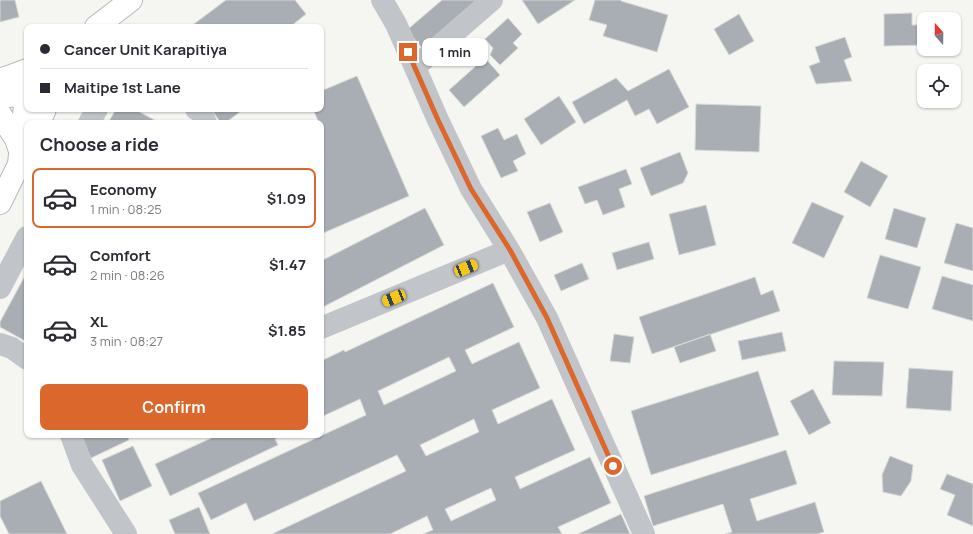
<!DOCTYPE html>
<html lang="en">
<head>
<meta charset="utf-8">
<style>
	body { margin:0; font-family:Manrope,sans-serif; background:#f2f2f3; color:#2b2b33; height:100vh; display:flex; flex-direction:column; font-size:15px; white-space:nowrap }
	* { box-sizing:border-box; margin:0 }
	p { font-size:13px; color:#7c7c81 }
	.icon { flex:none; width:22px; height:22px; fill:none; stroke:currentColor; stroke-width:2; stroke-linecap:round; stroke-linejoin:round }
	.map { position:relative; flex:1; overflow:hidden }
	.drawer { position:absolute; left:24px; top:120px; width:300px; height:318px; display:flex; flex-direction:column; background:#fff; border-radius:8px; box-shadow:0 1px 3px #0004 }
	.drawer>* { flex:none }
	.top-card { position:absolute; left:24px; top:24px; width:300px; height:88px; border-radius:8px; box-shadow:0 1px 3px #0004; display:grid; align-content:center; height:88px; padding:0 16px; background:#fff }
	.needle { width:26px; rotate:340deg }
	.controls { position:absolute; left:917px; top:12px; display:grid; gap:8px }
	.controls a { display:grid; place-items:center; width:44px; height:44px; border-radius:8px; background:#fff; box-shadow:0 1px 3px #0004; font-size:20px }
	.end { position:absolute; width:18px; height:18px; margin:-9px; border:5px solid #db672d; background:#fff; box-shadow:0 0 0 2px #fff }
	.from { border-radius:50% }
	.bubble { position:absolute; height:28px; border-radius:8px; background:#fff; box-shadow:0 1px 3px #0004; font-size:13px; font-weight:700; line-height:28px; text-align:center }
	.car { position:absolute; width:12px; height:24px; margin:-12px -6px; border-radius:5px; box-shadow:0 0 3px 1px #0007; background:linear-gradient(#f5c518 24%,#345 0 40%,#f5c518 0 76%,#345 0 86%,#f5c518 0) }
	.top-card b { display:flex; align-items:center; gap:14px; height:38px; font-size:15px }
	.top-card b+b { border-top:1px solid #e1e1e2 }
	.top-card i { width:10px; height:10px; background:#2b2b33 }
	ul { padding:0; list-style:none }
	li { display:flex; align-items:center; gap:12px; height:60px; margin:0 8px 6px; padding:0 8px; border:2px solid transparent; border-radius:8px }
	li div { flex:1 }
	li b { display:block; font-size:15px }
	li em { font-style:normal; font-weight:700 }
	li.active { border-color:#db672d }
	li>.icon { width:36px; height:36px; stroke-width:1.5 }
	h2 { padding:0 16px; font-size:18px; line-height:48px }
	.cta { display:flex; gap:8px; margin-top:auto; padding:8px 16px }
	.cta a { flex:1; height:46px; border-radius:8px; background:#db672d; color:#fff; font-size:16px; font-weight:700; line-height:46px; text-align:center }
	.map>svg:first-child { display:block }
	.building { fill:#a8aeb4; stroke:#d7d7d5; fill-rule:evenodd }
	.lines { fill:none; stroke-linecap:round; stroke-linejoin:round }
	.major-casing { stroke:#b4b8bc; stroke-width:24 }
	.minor { stroke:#c1c4c8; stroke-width:22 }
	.major { stroke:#fff; stroke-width:22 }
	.route { stroke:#db672d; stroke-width:5 }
</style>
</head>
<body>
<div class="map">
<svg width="973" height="534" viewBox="0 0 973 534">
	<rect width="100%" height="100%" fill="#f5f6f2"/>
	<path class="building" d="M 0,0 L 15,0 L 19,17 L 0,22 Z
		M 226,0 L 295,0 L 306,14 L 290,27 L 190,27 Z
		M 442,0 L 480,0 L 423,49 L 407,30 Z
		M 522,0 L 575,0 L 538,24 Z
		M 595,0 L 621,0 L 621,1 L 668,15 L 657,52 L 603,36 L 607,25 L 589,20 Z
		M 912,13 L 912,25 L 924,25 L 924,45 L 884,46 L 884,14 Z
		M 739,14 L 754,41 L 729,55 L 714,29 Z
		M 508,18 L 522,34 L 513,43 L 518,48 L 500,65 L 490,55 L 493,48 L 485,39 Z
		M 845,37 L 852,57 L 844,60 L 852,81 L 816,84 L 809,66 L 820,62 L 815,47 Z
		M 485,58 L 500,75 L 464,107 L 449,90 Z
		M 669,69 L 689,107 L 657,124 L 649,109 L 635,116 L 627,100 L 584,124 L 572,102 L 616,78 L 628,91 Z
		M 357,76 L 409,196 L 321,234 L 321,131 L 322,131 L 321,123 L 319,123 L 313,109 L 321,109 L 321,91 Z
		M 559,96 L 576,122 L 541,145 L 524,119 Z
		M 696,104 L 761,106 L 759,152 L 695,150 Z
		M 116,109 L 134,109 L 160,123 L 108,123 Z
		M 211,109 L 244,109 L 225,123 L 221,123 Z
		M 498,128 L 504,140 L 517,134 L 526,154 L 513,161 L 518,171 L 501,178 L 481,136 Z
		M 680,152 L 688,173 L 683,183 L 651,196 L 640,168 Z
		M 861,161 L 888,176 L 870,207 L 844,192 Z
		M 626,169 L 632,184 L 619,189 L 625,207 L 603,215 L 597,200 L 585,204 L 578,187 Z
		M 812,202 L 844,216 L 824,258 L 792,243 Z
		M 550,203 L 563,232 L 540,242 L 527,212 Z
		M 706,205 L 716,245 L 679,255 L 669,214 Z
		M 425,208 L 444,245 L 321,308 L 321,261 Z
		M 894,208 L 926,218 L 917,248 L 885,239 Z
		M 956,223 L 973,228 L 973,271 L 944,263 Z
		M 649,242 L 654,259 L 617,270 L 612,253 Z
		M 880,255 L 921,267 L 908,309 L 867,298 Z
		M 582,263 L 589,279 L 561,291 L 554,275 Z
		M 27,272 L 27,342 L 0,327 L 0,322 Z
		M 942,276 L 973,285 L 973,321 L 932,309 Z
		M 755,277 L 761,295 L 773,290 L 780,311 L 652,354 L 639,317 Z
		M 493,283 L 514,327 L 465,350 L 472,364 L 519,342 L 540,388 L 492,410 L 498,424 L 552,399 L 575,450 L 515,477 L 520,489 L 590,457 L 611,503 L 558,527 L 562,534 L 423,534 L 433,530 L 427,516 L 390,534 L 272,534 L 406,471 L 397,455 L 254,521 L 246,503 L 211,520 L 198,493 L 366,415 L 360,399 L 321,417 L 321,361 L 344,350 L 345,352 ZM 449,357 L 456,371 L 384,405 L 378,391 ZM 474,419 L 479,432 L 426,456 L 420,445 ZM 491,488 L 496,500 L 451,521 L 445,509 Z
		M 782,332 L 786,351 L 742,360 L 738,341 Z
		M 614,334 L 634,337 L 630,363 L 610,361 Z
		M 710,334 L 716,351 L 680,363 L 674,347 Z
		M 834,361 L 884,362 L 882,396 L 832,395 Z
		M 909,368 L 953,371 L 951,411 L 906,408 Z
		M 758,371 L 779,435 L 651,475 L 631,411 Z
		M 813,389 L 831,423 L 809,435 L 790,401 Z
		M 80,435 L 127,435 L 129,440 L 91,458 Z
		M 218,435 L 284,435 L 275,439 L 278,445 L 170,496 L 155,464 Z
		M 133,446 L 152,486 L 120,501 L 102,460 Z
		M 786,450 L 797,484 L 750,499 L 757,521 L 815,502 L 824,532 L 817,534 L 725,534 L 732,532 L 723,504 L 653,526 L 644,496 Z
		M 890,456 L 913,465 L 911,481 L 901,496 L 883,492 L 882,475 Z
		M 947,474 L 973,484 L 973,526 L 947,515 L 955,495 L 940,489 Z
		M 41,481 L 67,534 L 9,534 L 0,516 L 0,501 Z
		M 199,507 L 210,534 L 175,534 L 169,520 Z
		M 621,514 L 630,534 L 578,534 Z"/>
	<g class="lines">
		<g class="major-casing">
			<path id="major" d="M 96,27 L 131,0
				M 0,80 L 27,70
				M 0,97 L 17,95 L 24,93
				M 0,114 L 16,139 L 20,151
				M 39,123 L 45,109
				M 19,164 L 26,95
				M 0,203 L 25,152"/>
		</g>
		<path class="minor" d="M 382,0 L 396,24 L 438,120 L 471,189 L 509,250 L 547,318 L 644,534
			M 415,67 L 492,0
			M 196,109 L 201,112 L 206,123
			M 89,123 L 97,109
			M 0,288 L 27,237
			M 321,328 L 509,250
			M 0,344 L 12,348 L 27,359
			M 71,435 L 82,465 L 126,534"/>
		<use href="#major" class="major"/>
	</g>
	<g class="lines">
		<path class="route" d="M 408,52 L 438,120 L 471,189 L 510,250 L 547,318 L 613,466"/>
	</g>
</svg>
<div class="controls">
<a><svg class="needle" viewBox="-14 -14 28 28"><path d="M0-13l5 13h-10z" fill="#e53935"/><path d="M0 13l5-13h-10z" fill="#7c7c81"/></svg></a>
<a><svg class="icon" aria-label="locate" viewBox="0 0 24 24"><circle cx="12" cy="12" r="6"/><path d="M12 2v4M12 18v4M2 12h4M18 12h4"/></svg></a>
</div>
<i class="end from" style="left:613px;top:466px"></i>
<i class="end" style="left:408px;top:52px"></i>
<div class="bubble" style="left:422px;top:38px;width:66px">1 min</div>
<i class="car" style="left:466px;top:268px;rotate:68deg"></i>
<i class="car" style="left:394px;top:298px;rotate:248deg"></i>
<div class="top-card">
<b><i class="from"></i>Cancer Unit Karapitiya</b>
<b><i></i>Maitipe 1st Lane</b>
</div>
<section class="drawer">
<h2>Choose a ride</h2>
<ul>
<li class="active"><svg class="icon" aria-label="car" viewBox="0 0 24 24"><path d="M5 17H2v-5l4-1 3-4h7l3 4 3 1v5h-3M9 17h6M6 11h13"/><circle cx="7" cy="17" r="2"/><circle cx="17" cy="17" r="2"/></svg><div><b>Economy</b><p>1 min · 08:25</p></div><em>$1.09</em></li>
<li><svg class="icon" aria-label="car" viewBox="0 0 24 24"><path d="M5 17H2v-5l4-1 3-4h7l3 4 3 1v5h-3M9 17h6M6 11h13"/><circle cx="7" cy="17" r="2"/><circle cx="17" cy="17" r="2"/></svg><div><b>Comfort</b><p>2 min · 08:26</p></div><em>$1.47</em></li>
<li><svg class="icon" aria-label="car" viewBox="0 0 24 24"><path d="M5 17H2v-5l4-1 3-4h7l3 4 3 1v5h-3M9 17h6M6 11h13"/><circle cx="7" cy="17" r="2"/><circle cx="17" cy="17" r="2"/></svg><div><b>XL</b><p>3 min · 08:27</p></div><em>$1.85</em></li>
</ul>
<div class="cta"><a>Confirm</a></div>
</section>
</div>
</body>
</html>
